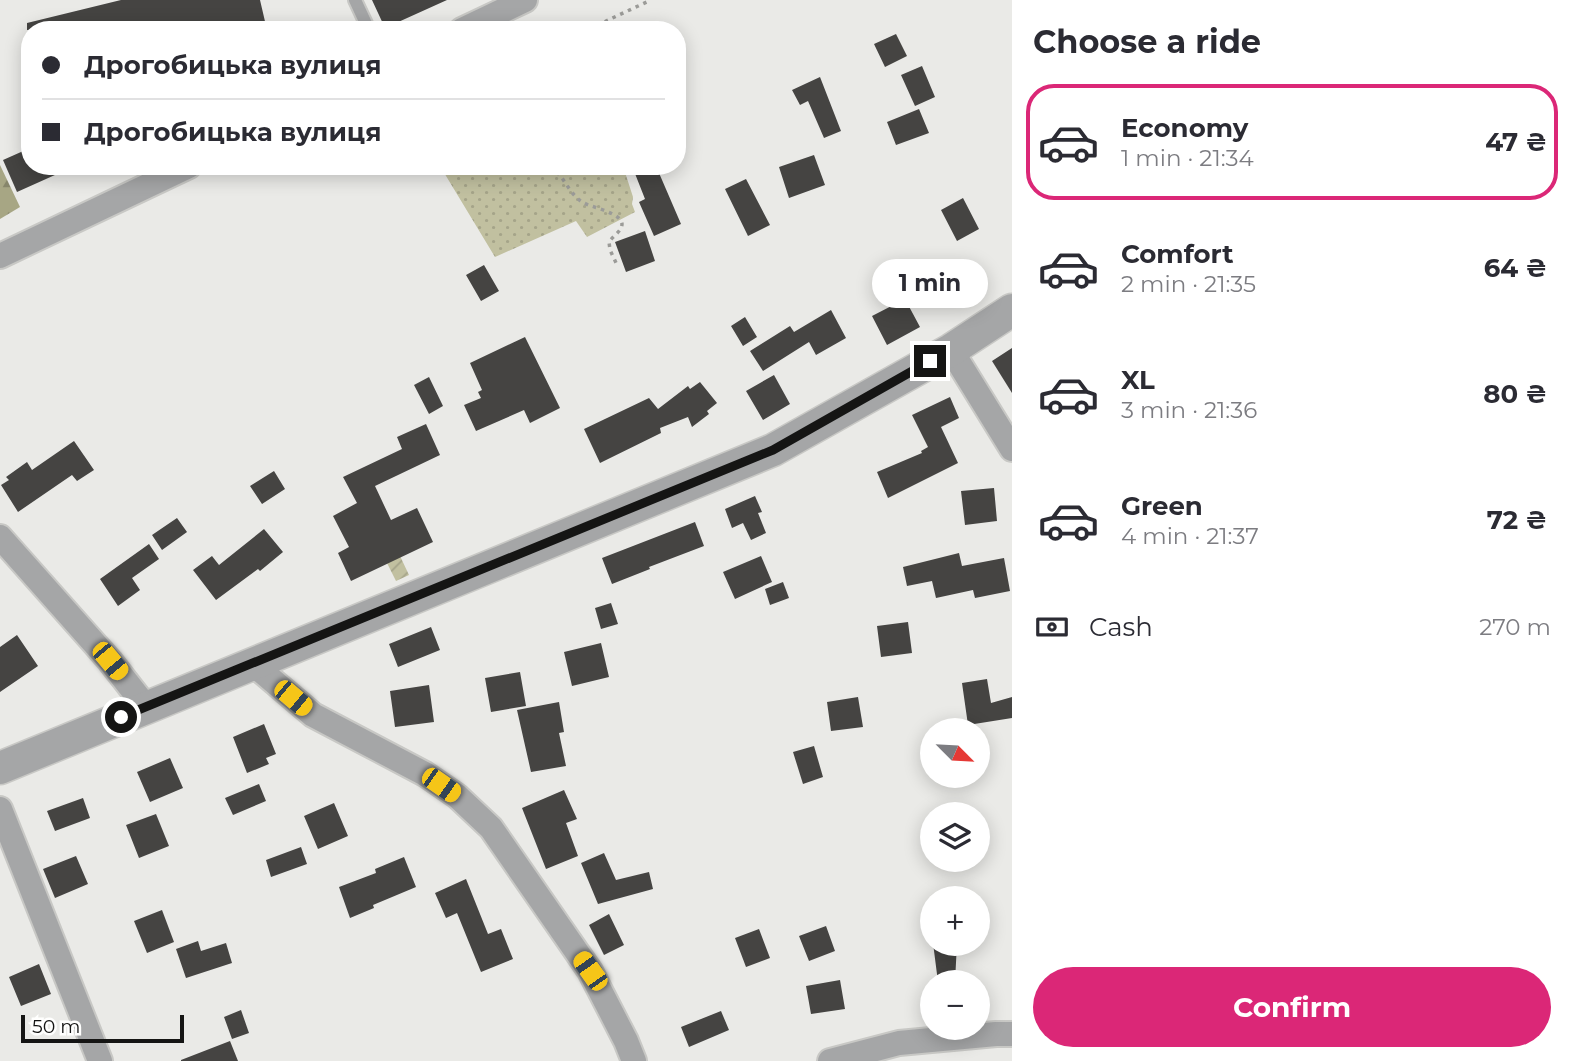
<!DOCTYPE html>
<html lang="en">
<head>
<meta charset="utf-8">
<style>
	body { margin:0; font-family:Montserrat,sans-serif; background:#f7f7f7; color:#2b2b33; height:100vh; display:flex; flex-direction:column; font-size:26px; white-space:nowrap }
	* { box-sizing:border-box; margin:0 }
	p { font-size:23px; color:#7c7c81 }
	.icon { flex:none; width:38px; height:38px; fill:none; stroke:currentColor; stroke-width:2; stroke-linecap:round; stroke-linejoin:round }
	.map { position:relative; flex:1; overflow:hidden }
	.details { display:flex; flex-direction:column; background:#fff; width:560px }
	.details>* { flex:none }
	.banner { position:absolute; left:21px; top:21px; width:665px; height:154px; border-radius:28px; box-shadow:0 4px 18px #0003; display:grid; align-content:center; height:154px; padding:0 21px; background:#fff }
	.needle { width:46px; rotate:114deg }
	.buttons { position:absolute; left:920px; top:718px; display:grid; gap:14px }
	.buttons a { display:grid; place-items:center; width:70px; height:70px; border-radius:50%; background:#fff; box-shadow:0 4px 18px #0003; font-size:35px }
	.scale { position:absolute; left:21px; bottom:18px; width:163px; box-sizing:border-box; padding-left:7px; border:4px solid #151514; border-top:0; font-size:19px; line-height:24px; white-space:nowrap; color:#151514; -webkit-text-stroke:5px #fffffe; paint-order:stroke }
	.end { position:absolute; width:32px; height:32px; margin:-16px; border:9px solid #151514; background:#fff; box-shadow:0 0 0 4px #fff }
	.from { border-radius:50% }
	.bubble { position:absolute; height:49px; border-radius:24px; background:#fff; box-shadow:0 4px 18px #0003; font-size:23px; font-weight:700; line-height:49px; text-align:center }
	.car { position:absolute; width:21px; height:42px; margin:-21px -10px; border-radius:9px; box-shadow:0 0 5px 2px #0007; background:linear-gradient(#f5c518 24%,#345 0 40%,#f5c518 0 76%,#345 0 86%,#f5c518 0) }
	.banner b { display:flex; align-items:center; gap:24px; height:66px; font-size:26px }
	.banner b+b { border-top:2px solid #e1e1e2 }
	.banner i { width:18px; height:18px; background:#2b2b33 }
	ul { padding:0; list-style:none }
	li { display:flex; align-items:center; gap:21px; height:116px; margin:0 14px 10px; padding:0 7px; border:4px solid transparent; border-radius:28px }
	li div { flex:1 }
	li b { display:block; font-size:26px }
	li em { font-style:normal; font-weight:700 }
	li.on { border-color:#db2777 }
	li>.icon { width:63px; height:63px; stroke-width:1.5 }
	h2 { padding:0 21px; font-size:32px; line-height:84px }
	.pay { display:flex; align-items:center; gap:18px; height:77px; padding:0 21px; font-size:26px }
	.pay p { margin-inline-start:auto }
	.button { display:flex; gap:14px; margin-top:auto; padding:14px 21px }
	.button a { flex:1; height:80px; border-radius:42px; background:#db2777; color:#fff; font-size:28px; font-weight:700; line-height:80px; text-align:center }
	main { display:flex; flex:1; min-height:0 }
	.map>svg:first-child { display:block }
	.grass { fill:url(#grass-dots) }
	.forest { fill:url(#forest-firs) }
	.garden { fill:url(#garden-furrows) }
	.building { fill:#454442 }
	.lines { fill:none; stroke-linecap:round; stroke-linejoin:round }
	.service-casing { stroke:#c8c8c5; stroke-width:16 }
	.minor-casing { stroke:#c8c8c5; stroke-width:28 }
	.tertiary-casing { stroke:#c8c8c5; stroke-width:35 }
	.path { stroke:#9b9b98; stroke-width:3.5; stroke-dasharray:3.5 5; stroke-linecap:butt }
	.service { stroke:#a5a6a7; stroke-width:12 }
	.minor { stroke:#a5a6a7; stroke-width:24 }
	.tertiary { stroke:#a5a6a7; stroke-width:32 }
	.route { stroke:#151514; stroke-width:9 }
</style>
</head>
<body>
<main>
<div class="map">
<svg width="1012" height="1061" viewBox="0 0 1012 1061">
	<defs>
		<pattern id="grass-dots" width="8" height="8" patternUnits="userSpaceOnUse" patternTransform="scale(1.75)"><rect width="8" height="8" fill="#c1c0a0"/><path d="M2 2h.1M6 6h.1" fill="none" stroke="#a5a489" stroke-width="1.8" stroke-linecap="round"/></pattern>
		<pattern id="forest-firs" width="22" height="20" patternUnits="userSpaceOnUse" patternTransform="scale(1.75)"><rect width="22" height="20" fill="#a7a684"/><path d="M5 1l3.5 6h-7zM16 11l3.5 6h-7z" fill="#87866b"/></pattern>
		<pattern id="garden-furrows" width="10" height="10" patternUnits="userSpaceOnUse" patternTransform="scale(1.75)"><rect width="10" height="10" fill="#c1c0a0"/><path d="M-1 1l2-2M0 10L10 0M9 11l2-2" fill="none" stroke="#a5a489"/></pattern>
	</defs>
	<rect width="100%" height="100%" fill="#eaeae7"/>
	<path class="grass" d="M 440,166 L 623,166 L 633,197 L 632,204 L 635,212 L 587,237 L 576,221 L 495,257 Z"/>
	<path class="forest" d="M 0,165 L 20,207 L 0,219 Z"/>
	<path class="garden" d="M 383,520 L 409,575 L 396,581 L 369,527 Z"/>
	<path class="building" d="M 121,0 L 260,0 L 267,30 L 27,30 L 27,23 Z
		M 372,0 L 447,0 L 385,28 Z
		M 896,34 L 907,56 L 885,67 L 874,44 Z
		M 922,66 L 935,97 L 915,106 L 901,75 Z
		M 820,77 L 841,131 L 824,138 L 808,101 L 800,105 L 792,90 Z
		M 919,109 L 929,133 L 896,145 L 887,122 Z
		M 30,148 L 30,166 L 75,166 L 17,192 L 3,160 Z
		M 814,155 L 825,185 L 789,198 L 779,167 Z
		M 632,166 L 656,166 L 681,224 L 654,236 L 639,202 L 645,199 Z
		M 746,179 L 770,225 L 748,236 L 725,189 Z
		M 963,198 L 979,229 L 957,241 L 941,210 Z
		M 645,231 L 655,261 L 626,272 L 615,242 Z
		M 964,259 L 980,286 L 953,303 L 937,276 Z
		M 484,265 L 499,291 L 481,301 L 466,275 Z
		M 905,299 L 920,327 L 887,345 L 872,316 Z
		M 831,310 L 846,338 L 816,355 L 809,342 L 763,371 L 750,351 L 790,326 L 794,332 Z
		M 745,317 L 757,337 L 743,346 L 731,326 Z
		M 525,337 L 560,408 L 530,423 L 524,410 L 476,431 L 464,405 L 481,398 L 478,392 L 482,390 L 470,363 Z
		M 1012,348 L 1012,393 L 992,361 Z
		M 774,375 L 790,404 L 763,420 L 746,391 Z
		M 429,377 L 443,406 L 429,414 L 414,385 Z
		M 700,382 L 717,403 L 707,411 L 709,414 L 692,427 L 688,417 L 660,428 L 661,433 L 600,463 L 584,429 L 649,398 L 658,409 L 688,386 L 690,389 Z
		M 950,397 L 959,418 L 941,427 L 958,463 L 888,498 L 877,472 L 922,453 L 921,451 L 928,447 L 912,415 Z
		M 426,424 L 440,455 L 375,486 L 391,520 L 417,508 L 433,542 L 351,581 L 338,553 L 349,547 L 333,516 L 357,503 L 343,477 L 402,449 L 397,437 Z
		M 74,441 L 94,470 L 77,481 L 72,475 L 18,512 L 1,485 L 9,480 L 6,477 L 27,462 L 32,470 Z
		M 274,471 L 285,489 L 262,504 L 250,486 Z
		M 994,488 L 997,521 L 965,525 L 961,491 Z
		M 755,496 L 762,512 L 758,513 L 766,533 L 751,540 L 743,523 L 732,528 L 725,509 Z
		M 177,518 L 187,532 L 162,550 L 152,535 Z
		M 695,522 L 704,546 L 649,567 L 650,569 L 612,584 L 602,558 Z
		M 264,529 L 283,552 L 260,571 L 258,569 L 216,600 L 193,570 L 212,556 L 219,565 Z
		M 149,544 L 159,559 L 132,578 L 140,590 L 118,606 L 100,579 Z
		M 959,553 L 962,566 L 1004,558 L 1010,591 L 975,598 L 973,590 L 936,598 L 932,581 L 907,586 L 903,567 Z
		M 761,556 L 772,582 L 735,599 L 723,572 Z
		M 783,582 L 789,598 L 770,605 L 765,589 Z
		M 611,603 L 618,624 L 601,629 L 595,608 Z
		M 908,622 L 912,653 L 881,657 L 877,626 Z
		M 431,627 L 440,650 L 398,667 L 389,644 Z
		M 17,635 L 38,666 L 0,692 L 0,647 Z
		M 601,643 L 609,677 L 572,686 L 564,652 Z
		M 520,672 L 526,706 L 491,712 L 485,678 Z
		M 987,679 L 991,703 L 1012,697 L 1012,718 L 968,725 L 962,683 Z
		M 429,685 L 434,722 L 395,727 L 390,691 Z
		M 858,697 L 863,727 L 831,731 L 827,702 Z
		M 559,702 L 564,732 L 559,733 L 566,766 L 531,772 L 517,710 Z
		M 264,724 L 276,754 L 266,758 L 269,764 L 247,773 L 233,737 Z
		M 814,746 L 823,777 L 803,784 L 793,752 Z
		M 170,758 L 183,788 L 150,802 L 137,772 Z
		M 259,784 L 266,801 L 233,815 L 225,798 Z
		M 564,790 L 577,819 L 566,823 L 578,856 L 546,869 L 522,808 Z
		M 83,798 L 90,818 L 55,831 L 47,811 Z
		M 334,803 L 348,836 L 318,849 L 304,816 Z
		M 156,814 L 169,846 L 139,858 L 126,825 Z
		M 301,847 L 307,864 L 271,877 L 266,860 Z
		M 604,853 L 616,880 L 649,872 L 653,889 L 598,904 L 581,863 Z
		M 76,856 L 88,884 L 55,898 L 43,869 Z
		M 404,857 L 416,887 L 373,905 L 374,908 L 350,918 L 339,887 L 376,873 L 375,869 Z
		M 466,879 L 488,934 L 501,929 L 513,959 L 481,972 L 457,913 L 446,918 L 435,893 Z
		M 162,910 L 174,942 L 147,953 L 134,921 Z
		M 609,914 L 624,945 L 604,955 L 589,925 Z
		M 826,926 L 835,951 L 809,961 L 799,936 Z
		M 759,929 L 770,958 L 746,967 L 735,938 Z
		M 198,941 L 201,951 L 226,943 L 232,963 L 186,978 L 176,949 Z
		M 933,943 L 957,943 L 955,982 L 938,982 Z
		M 39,964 L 51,994 L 21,1006 L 9,977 Z
		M 840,980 L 845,1009 L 811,1014 L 806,986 Z
		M 241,1010 L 249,1033 L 232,1039 L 224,1017 Z
		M 721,1011 L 729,1030 L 689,1047 L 681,1027 Z
		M 230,1041 L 238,1061 L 181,1061 L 181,1060 Z"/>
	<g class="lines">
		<g class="service-casing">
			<path id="service" d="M 355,0 L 369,30"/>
		</g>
		<g class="minor-casing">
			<path id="minor" d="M 462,30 L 525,0
				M 0,256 L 189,166
				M 951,350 L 1012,449
				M 0,537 L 110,661 L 146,707
				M 253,664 L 313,715 L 425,774 L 457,796 L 491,828 L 590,971 L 626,1041 L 634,1061
				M 0,809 L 100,1061
				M 830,1061 L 899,1043 L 996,1034 L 1012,1034"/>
		</g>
		<g class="tertiary-casing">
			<path id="tertiary" d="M 0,768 L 773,450 L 951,350 L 1012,310"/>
		</g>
		<path class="path" d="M 610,30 L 606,21 L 651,0
			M 551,166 C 564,176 570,196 584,203 C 594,208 621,213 622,224 C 622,231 613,236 609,242 L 610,250 L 618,267"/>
		<use href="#service" class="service"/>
		<use href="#minor" class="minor"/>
		<use href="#tertiary" class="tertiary"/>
	</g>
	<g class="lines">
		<path class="route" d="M 121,717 L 773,450 L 930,361"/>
	</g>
</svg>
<div class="buttons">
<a><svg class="needle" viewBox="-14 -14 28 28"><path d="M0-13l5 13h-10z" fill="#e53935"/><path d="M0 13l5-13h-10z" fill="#7c7c81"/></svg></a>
<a><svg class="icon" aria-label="layers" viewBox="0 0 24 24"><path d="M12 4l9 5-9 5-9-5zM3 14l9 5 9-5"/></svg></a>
<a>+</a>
<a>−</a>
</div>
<div class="scale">50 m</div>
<i class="end from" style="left:121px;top:717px"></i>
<i class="end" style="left:930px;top:361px"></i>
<div class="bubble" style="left:872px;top:259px;width:116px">1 min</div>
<i class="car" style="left:110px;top:661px;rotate:140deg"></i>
<i class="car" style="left:293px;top:698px;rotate:130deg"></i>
<i class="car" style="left:441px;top:785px;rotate:125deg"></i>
<i class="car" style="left:590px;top:971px;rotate:325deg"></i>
<div class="banner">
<b><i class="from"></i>Дрогобицька вулиця</b>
<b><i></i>Дрогобицька вулиця</b>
</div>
</div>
<section class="details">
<h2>Choose a ride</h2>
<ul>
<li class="on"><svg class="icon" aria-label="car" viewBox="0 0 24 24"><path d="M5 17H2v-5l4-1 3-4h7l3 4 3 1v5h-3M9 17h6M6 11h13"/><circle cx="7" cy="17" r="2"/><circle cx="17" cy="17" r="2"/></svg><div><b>Economy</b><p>1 min · 21:34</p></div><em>47 ₴</em></li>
<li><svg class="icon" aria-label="car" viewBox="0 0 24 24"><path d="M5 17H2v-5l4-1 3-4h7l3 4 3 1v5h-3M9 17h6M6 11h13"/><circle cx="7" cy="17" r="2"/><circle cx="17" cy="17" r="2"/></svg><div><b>Comfort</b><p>2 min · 21:35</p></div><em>64 ₴</em></li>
<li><svg class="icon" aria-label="car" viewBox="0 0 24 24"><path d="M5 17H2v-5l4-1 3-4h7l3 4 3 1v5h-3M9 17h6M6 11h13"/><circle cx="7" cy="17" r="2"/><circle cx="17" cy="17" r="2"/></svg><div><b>XL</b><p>3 min · 21:36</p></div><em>80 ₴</em></li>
<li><svg class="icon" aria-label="car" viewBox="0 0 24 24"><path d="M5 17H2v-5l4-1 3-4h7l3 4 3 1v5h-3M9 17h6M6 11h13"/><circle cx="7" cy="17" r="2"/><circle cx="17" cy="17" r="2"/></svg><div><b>Green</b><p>4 min · 21:37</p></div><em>72 ₴</em></li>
</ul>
<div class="pay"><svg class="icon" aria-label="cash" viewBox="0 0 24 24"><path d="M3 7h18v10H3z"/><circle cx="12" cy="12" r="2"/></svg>Cash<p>270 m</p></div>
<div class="button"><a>Confirm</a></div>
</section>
</main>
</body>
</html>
